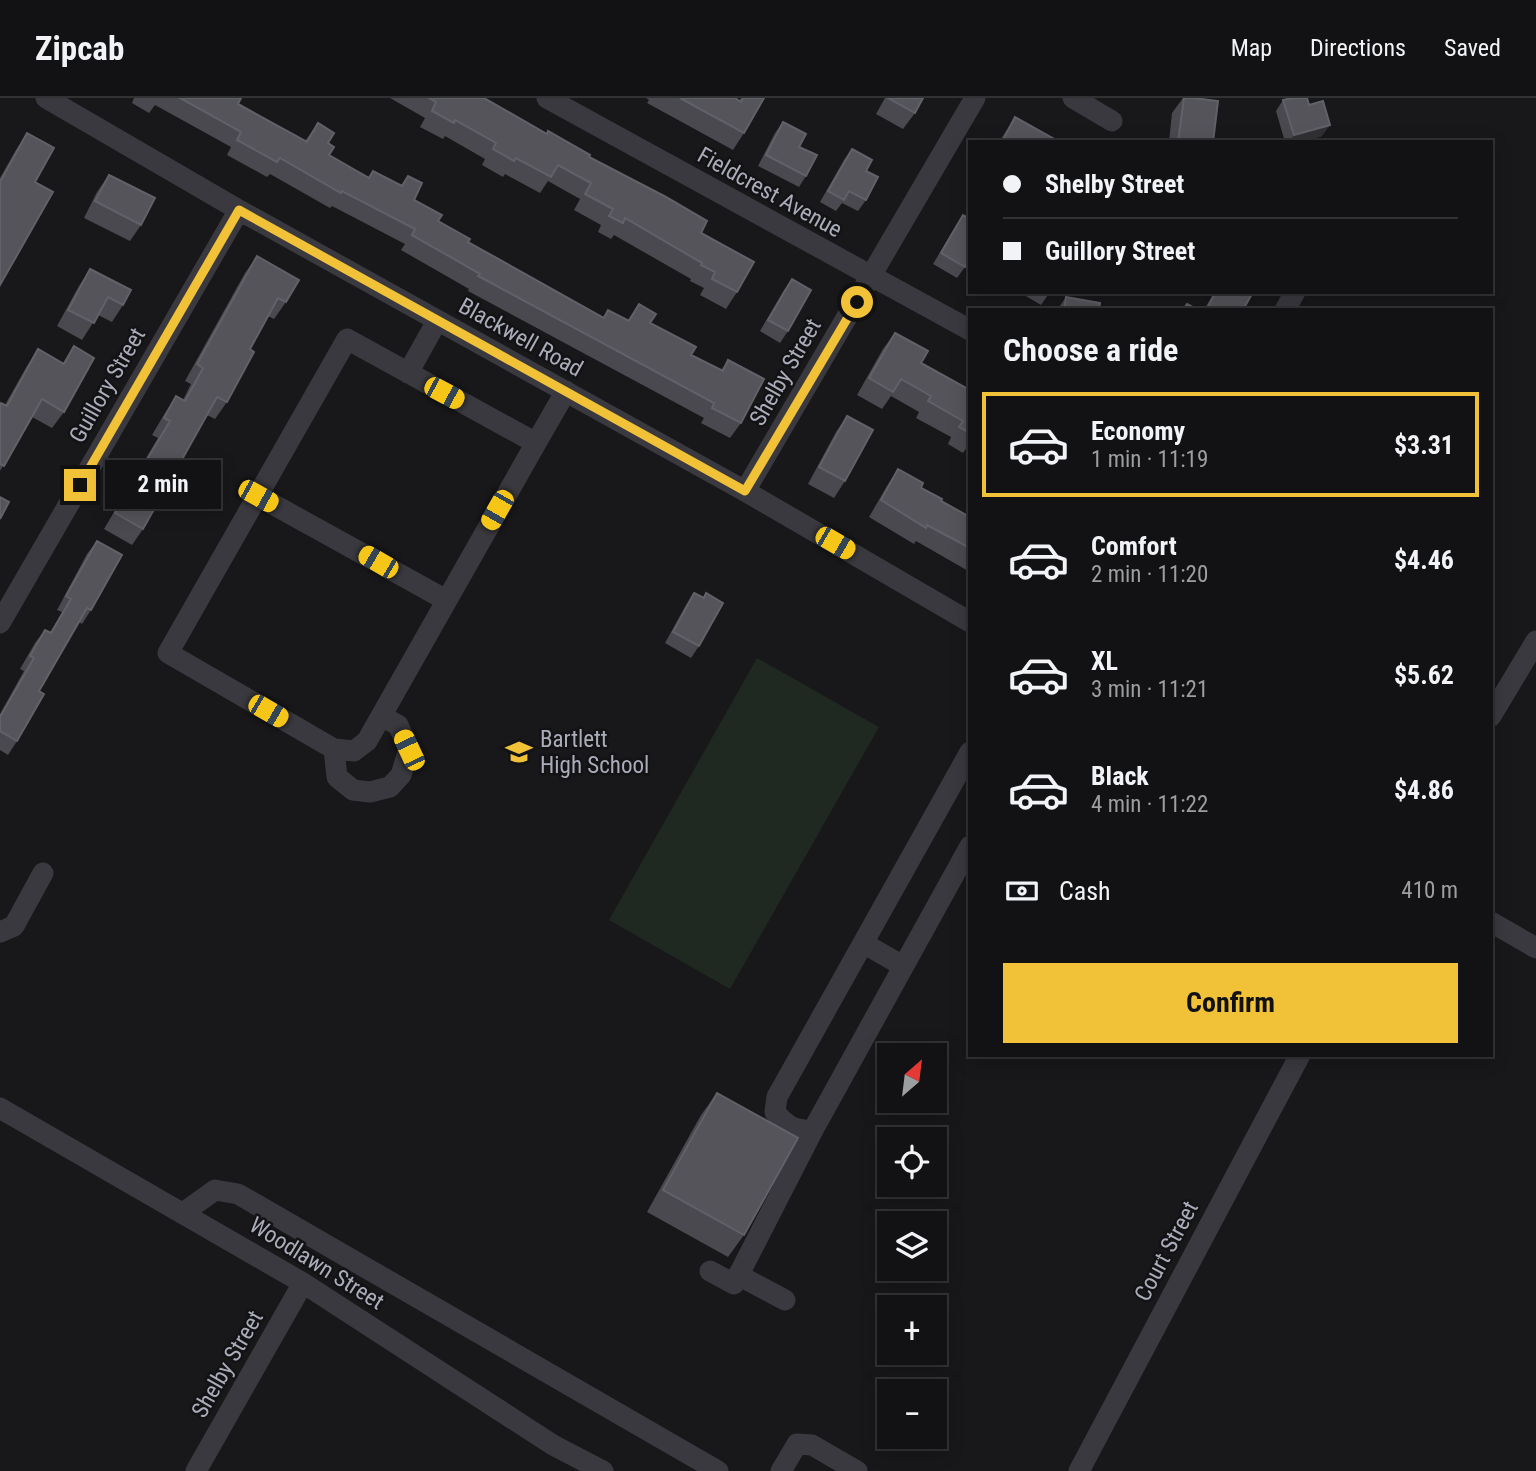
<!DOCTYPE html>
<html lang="en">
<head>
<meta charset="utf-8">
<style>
	body { margin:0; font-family:"Roboto Condensed",sans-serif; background:#1f2022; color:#f1f3f6; height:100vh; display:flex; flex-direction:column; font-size:26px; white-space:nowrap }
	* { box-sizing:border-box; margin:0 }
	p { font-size:23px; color:#9c9ea0 }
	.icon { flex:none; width:38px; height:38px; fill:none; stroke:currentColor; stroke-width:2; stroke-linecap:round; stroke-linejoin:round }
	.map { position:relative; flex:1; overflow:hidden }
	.drawer { position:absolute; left:968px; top:210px; width:525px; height:749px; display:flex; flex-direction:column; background:#121214; border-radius:0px; box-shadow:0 4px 18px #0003,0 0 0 2px #313234 }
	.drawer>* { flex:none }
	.banner { position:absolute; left:968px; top:42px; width:525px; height:154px; border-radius:0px; box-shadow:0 4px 18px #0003,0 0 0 2px #313234; display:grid; align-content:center; height:154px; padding:0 35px; background:#121214 }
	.needle { width:46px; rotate:28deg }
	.buttons { position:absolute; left:877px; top:945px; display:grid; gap:14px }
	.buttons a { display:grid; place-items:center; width:70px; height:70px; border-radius:0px; background:#121214; box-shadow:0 4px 18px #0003,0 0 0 2px #313234; font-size:35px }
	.end { position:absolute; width:32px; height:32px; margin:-16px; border:9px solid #f1c238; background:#111; box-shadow:0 0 0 4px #111 }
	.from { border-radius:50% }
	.bubble { position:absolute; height:49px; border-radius:0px; background:#121214; box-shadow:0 4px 18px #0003,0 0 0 2px #313234; font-size:23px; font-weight:700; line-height:49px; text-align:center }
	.car { position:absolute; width:21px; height:42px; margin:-21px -10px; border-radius:9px; box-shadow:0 0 5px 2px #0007; background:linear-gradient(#f5c518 24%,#345 0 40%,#f5c518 0 76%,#345 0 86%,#f5c518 0) }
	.banner b { display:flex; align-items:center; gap:24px; height:66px; font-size:26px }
	.banner b+b { border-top:2px solid #313234 }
	.banner i { width:18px; height:18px; background:#f1f3f6 }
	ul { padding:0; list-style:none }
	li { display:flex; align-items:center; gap:21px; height:105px; margin:0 14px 10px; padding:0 21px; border:4px solid transparent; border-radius:0px }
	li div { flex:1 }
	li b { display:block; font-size:26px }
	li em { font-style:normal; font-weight:700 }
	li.selected { border-color:#f1c238 }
	li>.icon { width:63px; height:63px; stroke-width:1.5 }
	h2 { padding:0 35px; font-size:32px; line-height:84px }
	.pay { display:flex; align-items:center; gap:18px; height:77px; padding:0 35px; font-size:26px }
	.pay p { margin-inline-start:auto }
	.action { display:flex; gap:14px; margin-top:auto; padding:14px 35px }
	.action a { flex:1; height:80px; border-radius:0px; background:#f1c238; color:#111; font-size:28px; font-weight:700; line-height:80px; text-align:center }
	header { display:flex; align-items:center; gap:42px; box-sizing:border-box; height:98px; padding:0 35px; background:#121214; border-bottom:2px solid #313234 }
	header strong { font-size:33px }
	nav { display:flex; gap:38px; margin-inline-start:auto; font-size:24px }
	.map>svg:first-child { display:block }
	.pitch { fill:#1f2821 }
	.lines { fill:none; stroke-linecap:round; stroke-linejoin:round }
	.minor { stroke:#39393f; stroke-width:21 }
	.wall { fill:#49494f }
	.shaded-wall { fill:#313135 }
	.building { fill:#54545a; stroke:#616269; stroke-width:2 }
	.route { stroke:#f1c238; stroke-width:9 }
	.labels { text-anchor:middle; stroke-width:5; stroke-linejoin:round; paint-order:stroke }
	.street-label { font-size:23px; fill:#aaadb9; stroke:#131215 }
	.poi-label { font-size:23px; fill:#aaadb9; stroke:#131215; text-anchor:start }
</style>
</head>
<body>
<header>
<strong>Zipcab</strong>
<nav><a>Map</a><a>Directions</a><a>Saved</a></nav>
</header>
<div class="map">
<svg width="1536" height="1373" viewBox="0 0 1536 1373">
	<rect width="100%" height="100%" fill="#18181a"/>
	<path class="pitch" d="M 757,560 L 879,629 L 730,891 L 609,822 Z"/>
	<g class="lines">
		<path class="minor" d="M 46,0 L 239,112 L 745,393 L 970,524
			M 547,0 L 970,232
			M 1073,0 L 1112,23
			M 1285,212 L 1295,194
			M 408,275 L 437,223
			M 536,345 L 367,643 L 354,653 L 334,651 L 168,555 L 347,241 L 536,345 L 566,293
			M 745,393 L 975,0
			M 258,398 L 446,502
			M 0,525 L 239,112
			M 1491,618 L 1536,543
			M 334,651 L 337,679 L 353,692 L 370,694 L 390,689 L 401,677 L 409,651 L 398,627 L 381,618
			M 970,654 L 777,999 L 775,1014 C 786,1028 795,1033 813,1032 L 970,748
			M 1491,824 L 1536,850
			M 0,834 L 14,828 L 43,775
			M 863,845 L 903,868
			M 0,1010 L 303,1185 L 553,1347 L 603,1373
			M 183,1115 L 215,1092 L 238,1096 L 718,1373
			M 710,1173 L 734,1186 L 813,1032
			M 738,1177 L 785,1202
			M 196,1373 L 303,1185
			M 781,1373 L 797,1346 L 812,1347 L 857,1373
			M 1079,1373 L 1300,957"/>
	</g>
	<path class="wall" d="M 134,0 L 241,0 L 238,6 L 305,43 L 318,25 L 328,45 L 329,57 L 369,79 L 373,73 L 401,88 L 408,78 L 414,102 L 438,123 L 468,144 L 603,219 L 608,212 L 627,223 L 639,206 L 650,225 L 691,257 L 721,272 L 728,262 L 741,325 L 730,340 L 701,325 L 704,320 L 468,193 L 469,191 L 401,152 L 405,146 L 332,108 L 330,110 L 270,76 L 267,79 L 227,57 L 231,49 L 155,7 L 149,15 L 132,5 Z
		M 390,0 L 484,0 L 589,59 L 701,135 L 737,194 L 726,211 L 700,197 L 704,190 L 690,183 L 691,181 L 614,137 L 611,141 L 598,134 L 601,127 L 574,112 L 580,101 L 548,83 L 540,95 L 505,76 L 503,79 L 482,67 L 485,61 L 445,38 L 443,41 L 420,29 L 425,20 Z
		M 646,0 L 735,0 L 739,3 L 741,0 L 764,0 L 744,35 L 733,52 L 647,5 L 649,2 Z
		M 885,0 L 923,0 L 915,15 L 903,31 L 876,16 Z
		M 1183,0 L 1194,0 L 1213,44 L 1169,44 L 1172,15 Z
		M 1283,2 L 1309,7 L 1322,38 L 1302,44 L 1285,44 L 1276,13 Z
		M 1015,19 L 1058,44 L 999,44 Z
		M 783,24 L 799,49 L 806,78 L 799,89 L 758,68 L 775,35 Z
		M 27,35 L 35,84 L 0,187 L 0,80 L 16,52 Z
		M 852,51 L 866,73 L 866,102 L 858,113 L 842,105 L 836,113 L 820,104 L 844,62 Z
		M 109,77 L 141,127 L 130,143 L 84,120 L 97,94 Z
		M 963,117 L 965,169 L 957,180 L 933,166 L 955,129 Z
		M 257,158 L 286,204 L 274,221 L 268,218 L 250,251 L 227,304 L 215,321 L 207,317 L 143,431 L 132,447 L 104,431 L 158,340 L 152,337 L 165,315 L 176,298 L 183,302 L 191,286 L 185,283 L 245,175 Z
		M 90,171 L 123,207 L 112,224 L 98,217 L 82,242 L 57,228 L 79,188 Z
		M 792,181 L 788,233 L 780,245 L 760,233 L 784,192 Z
		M 1019,194 L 1050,194 L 1041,207 Z
		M 1206,194 L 1253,194 L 1243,212 L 1204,212 L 1212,198 Z
		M 1066,199 L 1099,212 L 1057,212 Z
		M 895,235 L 921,265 L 970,292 L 970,345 L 963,355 L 948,346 L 951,339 L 916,320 L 919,314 L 891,298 L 882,311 L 857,297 L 883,251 Z
		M 74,248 L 64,314 L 52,330 L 32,319 L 0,373 L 0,307 L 5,307 L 27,268 L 38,251 L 63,265 Z
		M 847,318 L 845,383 L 834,400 L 808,386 L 836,334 Z
		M 898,371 L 921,390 L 941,403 L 970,419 L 970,474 L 916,443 L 914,446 L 869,419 L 887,388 Z
		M 97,443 L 91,512 L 82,526 L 79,524 L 39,593 L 17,643 L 8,657 L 0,652 L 0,616 L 24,573 L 20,571 L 35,545 L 45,532 L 50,535 L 62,514 L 57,512 L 87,456 Z
		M 694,495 L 699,548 L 691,560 L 665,545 L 686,507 Z
		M 717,995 L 744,1137 L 728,1159 L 647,1114 L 701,1017 Z"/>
	<path class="shaded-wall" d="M 1330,27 L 1322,38 L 1302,44 L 1289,44 L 1294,37 Z"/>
	<path class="building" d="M 180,0 L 241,0 L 238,6 L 307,44 L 318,25 L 334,35 L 328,45 L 334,49 L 329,57 L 369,80 L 373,73 L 402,88 L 408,78 L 422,85 L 414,102 L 442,117 L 438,123 L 470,141 L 468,144 L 604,220 L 608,212 L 629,223 L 639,206 L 656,216 L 650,225 L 696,249 L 691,257 L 723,273 L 728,262 L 764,281 L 741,325 L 712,310 L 714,305 L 478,178 L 480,176 L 412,137 L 415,131 L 342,93 L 341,95 L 280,60 L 277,64 L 237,42 L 241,34 Z
		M 429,0 L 484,0 L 547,36 L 548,33 L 590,57 L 589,59 L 666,99 L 707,123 L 701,135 L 754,164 L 737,194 L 712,181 L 715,174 L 701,167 L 702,165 L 625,120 L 623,125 L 609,118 L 613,111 L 585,96 L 591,85 L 558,67 L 551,79 L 516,60 L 514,63 L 493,51 L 496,45 L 455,22 L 454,25 L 432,13 L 436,4 Z
		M 680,0 L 735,0 L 741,4 L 743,0 L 764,0 L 744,35 Z
		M 888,0 L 923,0 L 915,15 Z
		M 1184,0 L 1194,0 L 1218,3 L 1213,44 L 1178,44 Z
		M 1292,0 L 1307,0 L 1309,7 L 1323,3 L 1330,27 L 1294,37 L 1283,2 Z
		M 1015,19 L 1058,43 L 1058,44 L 1002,44 Z
		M 783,24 L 806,36 L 799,49 L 817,57 L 806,78 L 766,57 Z
		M 27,35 L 54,50 L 35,84 L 53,94 L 0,187 L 0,84 Z
		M 852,51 L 872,62 L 866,73 L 878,79 L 866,102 L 849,93 L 844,102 L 828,93 Z
		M 109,77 L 155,100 L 141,127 L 95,103 Z
		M 963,117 L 970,121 L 970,161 L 965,169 L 941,155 Z
		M 257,158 L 299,182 L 286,204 L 278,200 L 250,251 L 254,254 L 227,304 L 217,299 L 143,431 L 115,415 L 170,323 L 164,320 L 176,298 L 185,303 L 203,270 L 197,266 Z
		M 90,171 L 131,192 L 123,207 L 108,199 L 94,225 L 68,212 Z
		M 792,181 L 811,192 L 788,233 L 768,222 Z
		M 1216,194 L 1253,194 L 1243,212 L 1206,212 Z
		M 1066,199 L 1100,205 L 1099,212 L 1064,212 Z
		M 1187,206 L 1198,212 L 1183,212 Z
		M 895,235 L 928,253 L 921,265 L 970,292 L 970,335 L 959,329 L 963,323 L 928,303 L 931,298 L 901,281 L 893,294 L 869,280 Z
		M 74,248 L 94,260 L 64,314 L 42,301 L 4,368 L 0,366 L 0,307 L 1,305 L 7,308 L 38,251 L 64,266 Z
		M 847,318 L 873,332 L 845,383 L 819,369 Z
		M 898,371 L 923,385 L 921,390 L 942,401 L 941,403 L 970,419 L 970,450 L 927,427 L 926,430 L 881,402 Z
		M 0,399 L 9,404 L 0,421 Z
		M 97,443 L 122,457 L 91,512 L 87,510 L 39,593 L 44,596 L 17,643 L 0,633 L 0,619 L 34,560 L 30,558 L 45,532 L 51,535 L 71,501 L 66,498 Z
		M 694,495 L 704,500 L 706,495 L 723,505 L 699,548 L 673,534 Z
		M 717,995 L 798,1040 L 744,1137 L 663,1092 Z"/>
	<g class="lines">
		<path class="route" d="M 80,387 L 239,112 L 745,393 L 857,204"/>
	</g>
	<defs>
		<g id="school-bare" transform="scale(2.1)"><path d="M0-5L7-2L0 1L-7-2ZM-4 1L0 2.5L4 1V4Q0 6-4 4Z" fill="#f1c238" stroke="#131215" stroke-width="2.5" paint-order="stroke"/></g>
	</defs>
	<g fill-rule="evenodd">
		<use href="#school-bare" x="519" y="654"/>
	</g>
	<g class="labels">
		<g class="street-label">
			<text transform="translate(770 94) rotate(29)" y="8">Fieldcrest Avenue</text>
			<text transform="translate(521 239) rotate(29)" y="8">Blackwell Road</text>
			<text transform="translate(785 274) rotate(-60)" y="8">Shelby Street</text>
			<text transform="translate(107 287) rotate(-60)" y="8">Guillory Street</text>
			<text transform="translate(1166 1153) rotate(-62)" y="8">Court Street</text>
			<text transform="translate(317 1165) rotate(32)" y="8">Woodlawn Street</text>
			<text transform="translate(227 1266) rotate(-60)" y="8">Shelby Street</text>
		</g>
		<g class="poi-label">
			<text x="540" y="649">Bartlett<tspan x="540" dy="26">High School</tspan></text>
		</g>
	</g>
</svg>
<div class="buttons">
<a><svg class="needle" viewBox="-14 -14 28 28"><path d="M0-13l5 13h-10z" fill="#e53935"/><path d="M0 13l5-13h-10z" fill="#9c9ea0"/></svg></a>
<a><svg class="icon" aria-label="locate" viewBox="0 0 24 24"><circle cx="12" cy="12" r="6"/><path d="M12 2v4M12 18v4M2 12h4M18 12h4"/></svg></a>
<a><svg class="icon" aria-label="layers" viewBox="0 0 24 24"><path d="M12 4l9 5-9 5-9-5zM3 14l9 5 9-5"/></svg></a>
<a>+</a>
<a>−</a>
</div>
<i class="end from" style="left:857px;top:204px"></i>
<i class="end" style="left:80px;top:387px"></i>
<div class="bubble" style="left:105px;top:362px;width:116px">2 min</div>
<i class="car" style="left:444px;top:295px;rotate:118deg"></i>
<i class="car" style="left:258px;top:398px;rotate:119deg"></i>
<i class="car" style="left:497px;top:412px;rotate:210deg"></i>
<i class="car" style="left:835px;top:445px;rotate:120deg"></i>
<i class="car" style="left:378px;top:464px;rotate:300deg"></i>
<i class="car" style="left:268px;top:613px;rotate:120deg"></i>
<i class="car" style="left:409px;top:652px;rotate:335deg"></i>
<div class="banner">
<b><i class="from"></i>Shelby Street</b>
<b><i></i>Guillory Street</b>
</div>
<section class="drawer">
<h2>Choose a ride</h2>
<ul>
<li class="selected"><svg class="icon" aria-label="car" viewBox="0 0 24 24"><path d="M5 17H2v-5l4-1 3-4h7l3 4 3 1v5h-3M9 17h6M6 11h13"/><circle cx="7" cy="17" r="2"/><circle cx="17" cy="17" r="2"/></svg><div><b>Economy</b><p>1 min · 11:19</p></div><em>$3.31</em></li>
<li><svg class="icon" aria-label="car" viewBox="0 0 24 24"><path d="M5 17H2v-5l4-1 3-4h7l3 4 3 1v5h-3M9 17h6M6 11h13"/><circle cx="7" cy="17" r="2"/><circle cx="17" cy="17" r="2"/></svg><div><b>Comfort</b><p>2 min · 11:20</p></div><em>$4.46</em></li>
<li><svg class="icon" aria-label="car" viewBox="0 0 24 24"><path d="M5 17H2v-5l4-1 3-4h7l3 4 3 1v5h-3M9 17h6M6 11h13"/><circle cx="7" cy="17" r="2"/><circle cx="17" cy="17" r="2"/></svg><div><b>XL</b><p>3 min · 11:21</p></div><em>$5.62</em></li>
<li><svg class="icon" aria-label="car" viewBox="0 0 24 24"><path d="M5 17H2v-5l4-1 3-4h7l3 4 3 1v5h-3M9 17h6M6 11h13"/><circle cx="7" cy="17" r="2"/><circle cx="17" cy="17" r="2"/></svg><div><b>Black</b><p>4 min · 11:22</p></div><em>$4.86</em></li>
</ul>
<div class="pay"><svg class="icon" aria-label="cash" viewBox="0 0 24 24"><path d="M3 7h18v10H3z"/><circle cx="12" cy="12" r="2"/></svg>Cash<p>410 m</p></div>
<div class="action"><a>Confirm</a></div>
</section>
</div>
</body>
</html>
